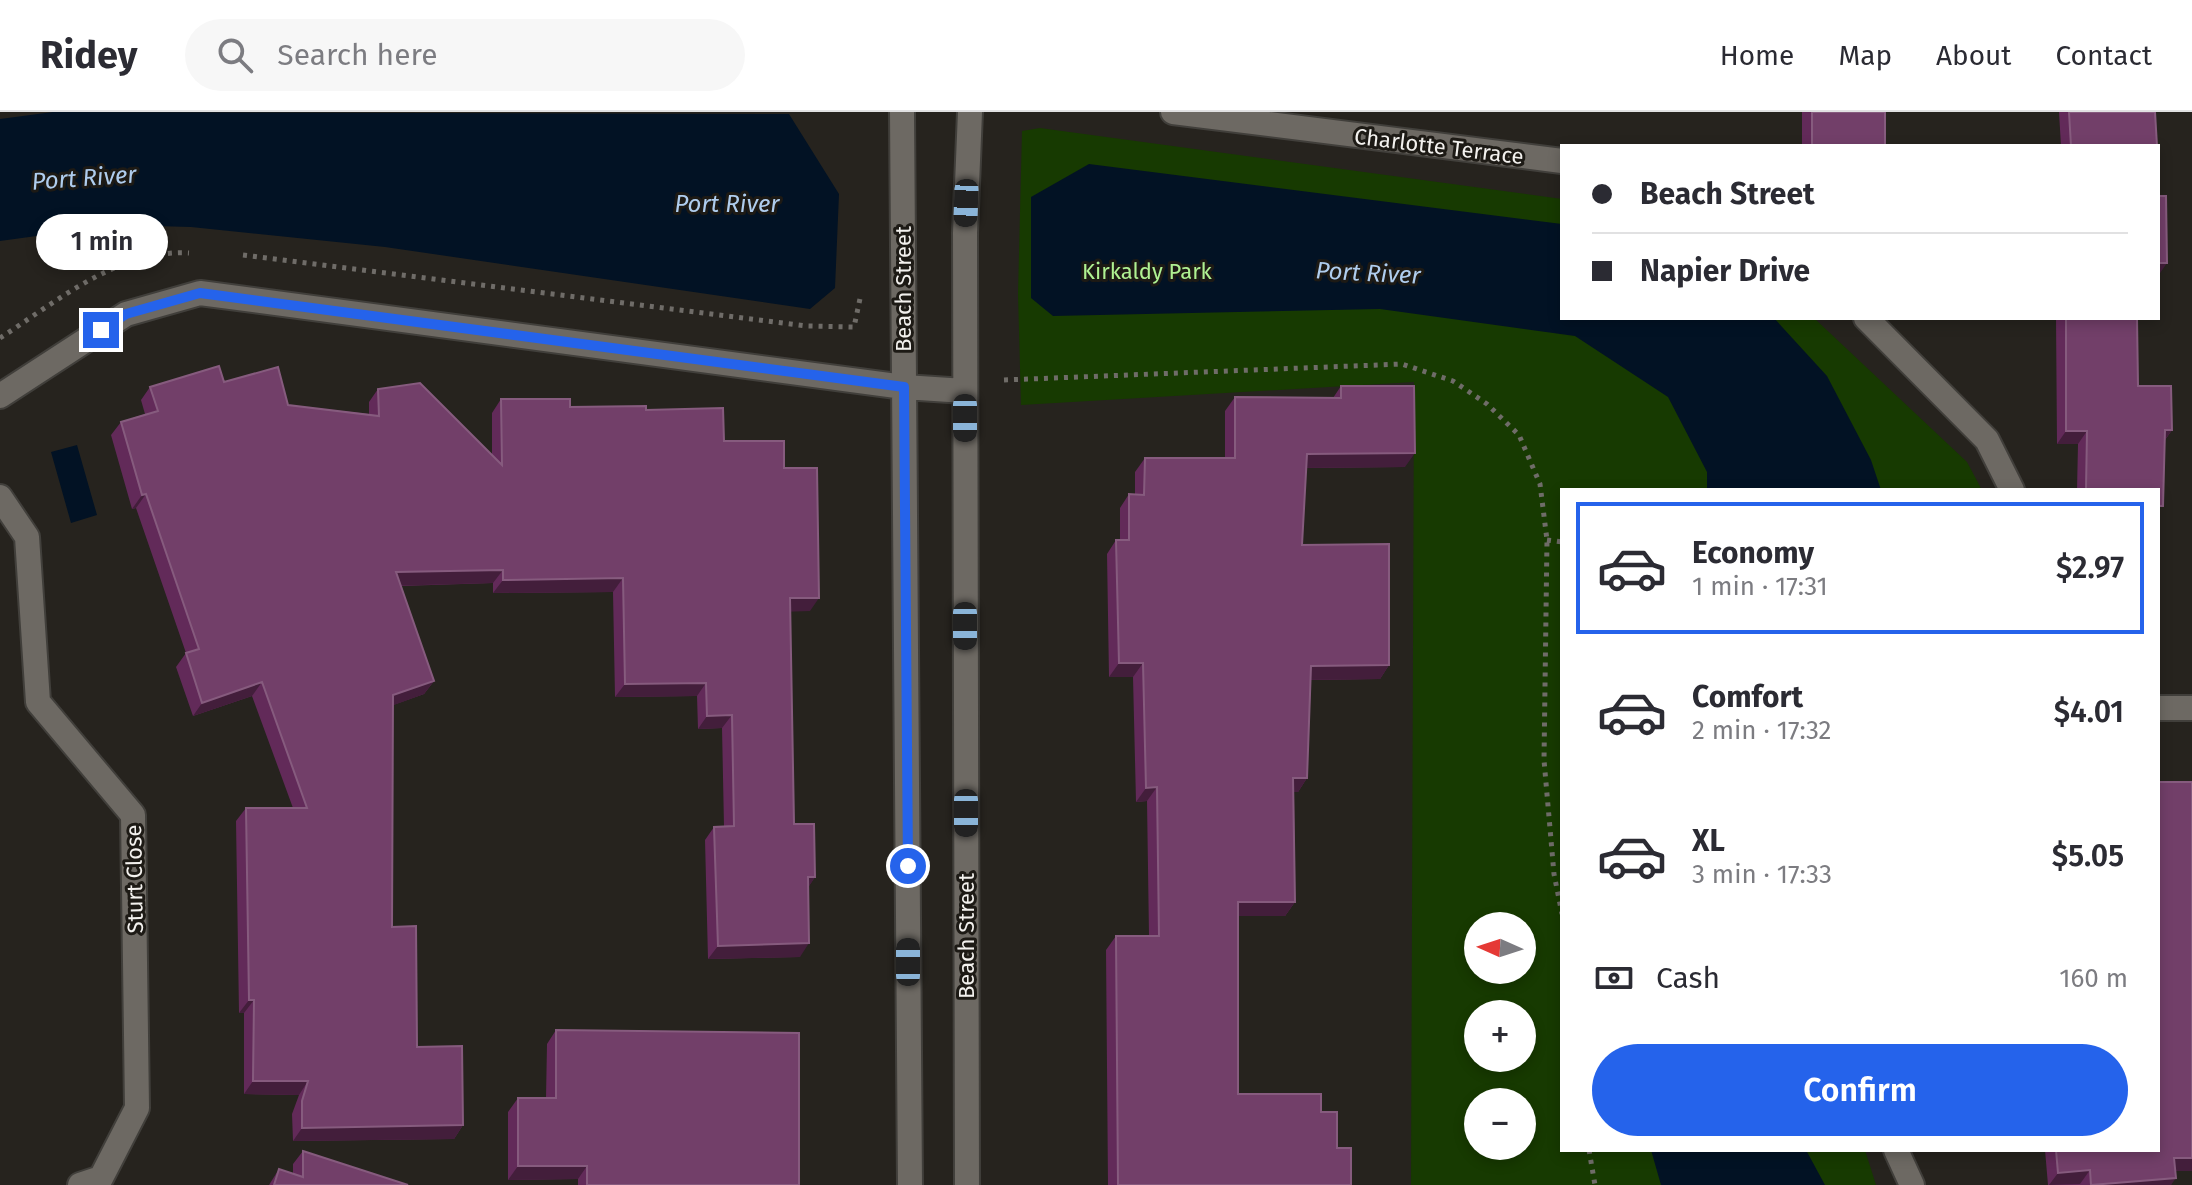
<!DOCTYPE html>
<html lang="en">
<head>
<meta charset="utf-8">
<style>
	body { margin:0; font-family:"Fira Sans",sans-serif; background:#f7f7f7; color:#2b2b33; height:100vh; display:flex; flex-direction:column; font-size:30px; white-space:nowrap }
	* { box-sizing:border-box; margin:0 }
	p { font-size:26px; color:#7c7c81 }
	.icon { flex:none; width:44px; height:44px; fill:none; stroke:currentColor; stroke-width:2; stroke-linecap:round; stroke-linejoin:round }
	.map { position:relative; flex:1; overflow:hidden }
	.side { position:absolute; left:1560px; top:376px; width:600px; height:664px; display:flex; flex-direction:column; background:#fff; border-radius:0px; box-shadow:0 4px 12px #0003 }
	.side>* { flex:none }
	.hud { position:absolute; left:1560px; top:32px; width:600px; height:176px; border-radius:0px; box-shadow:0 4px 12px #0003; display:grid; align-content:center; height:176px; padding:0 32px; background:#fff }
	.needle { width:52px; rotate:273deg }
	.controls { position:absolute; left:1464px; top:800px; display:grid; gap:16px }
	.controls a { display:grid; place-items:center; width:72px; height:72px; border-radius:50%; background:#fff; box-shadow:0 4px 12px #0003; font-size:40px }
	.end { position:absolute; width:36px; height:36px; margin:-18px; border:10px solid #2563eb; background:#fff; box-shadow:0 0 0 4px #fff }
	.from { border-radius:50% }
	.bubble { position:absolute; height:56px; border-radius:28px; background:#fff; box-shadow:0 4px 12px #0003; font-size:26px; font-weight:600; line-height:56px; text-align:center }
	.car { position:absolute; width:24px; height:48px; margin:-24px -12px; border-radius:10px; box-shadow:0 0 6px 2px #0007; background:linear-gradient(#222 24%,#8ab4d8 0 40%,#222 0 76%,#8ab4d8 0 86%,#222 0) }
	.hud b { display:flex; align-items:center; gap:28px; height:76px; font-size:30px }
	.hud b+b { border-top:2px solid #e1e1e2 }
	.hud i { width:20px; height:20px; background:#2b2b33 }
	ul { padding:14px 0 0; list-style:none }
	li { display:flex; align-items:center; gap:24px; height:132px; margin:0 16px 12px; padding:0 16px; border:4px solid transparent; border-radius:0px }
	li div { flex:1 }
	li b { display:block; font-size:30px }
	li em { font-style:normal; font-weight:600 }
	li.selected { border-color:#2563eb }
	li>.icon { width:72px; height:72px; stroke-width:1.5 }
	.pay { display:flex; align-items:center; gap:20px; height:88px; padding:0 32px; font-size:30px }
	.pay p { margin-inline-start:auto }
	.action { display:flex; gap:16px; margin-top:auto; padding:16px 32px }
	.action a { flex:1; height:92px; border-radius:48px; background:#2563eb; color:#fff; font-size:32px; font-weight:600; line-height:92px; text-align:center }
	header { display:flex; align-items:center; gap:48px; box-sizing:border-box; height:112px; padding:0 40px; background:#fff; border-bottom:2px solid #e1e1e2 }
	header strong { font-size:38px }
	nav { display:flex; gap:44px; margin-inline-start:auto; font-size:28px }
	.search { width:560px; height:72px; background:#f7f7f7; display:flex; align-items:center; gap:20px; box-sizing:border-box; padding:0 28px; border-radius:44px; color:#7c7c81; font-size:30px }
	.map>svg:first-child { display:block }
	.green { fill:#173a01; fill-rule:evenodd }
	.water { fill:#021224 }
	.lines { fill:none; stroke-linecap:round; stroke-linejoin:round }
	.street-casing { stroke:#413f3b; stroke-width:28 }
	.path { stroke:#6f6c68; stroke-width:5; stroke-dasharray:4 6; stroke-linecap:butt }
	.street { stroke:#6d6963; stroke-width:24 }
	.wall { fill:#622a59 }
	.shaded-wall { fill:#431e3b }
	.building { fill:#723f69; stroke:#865b7e; stroke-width:2 }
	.route { stroke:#2563eb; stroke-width:10 }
	.labels { text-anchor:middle; stroke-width:6; stroke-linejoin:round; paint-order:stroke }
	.street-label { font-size:22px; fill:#f3f1ee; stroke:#1d1a15 }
	.park-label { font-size:22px; fill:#aff192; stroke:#1d1a15 }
	.water-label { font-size:24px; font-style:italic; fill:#afcdee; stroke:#1d1a15 }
</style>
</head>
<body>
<header>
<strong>Ridey</strong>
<div class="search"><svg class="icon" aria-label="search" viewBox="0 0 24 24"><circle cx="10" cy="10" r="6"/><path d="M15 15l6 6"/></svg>Search here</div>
<nav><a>Home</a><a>Map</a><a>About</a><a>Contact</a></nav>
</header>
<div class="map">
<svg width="2192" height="1073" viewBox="0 0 2192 1073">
	<rect width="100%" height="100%" fill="#26231e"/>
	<path class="green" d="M 1040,16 L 1562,87 L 1562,206 L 1814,206 L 1967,350 L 1982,378 L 1562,378 L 1562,1038 L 1865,1038 L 1876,1073 L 1411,1073 L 1414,270 L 1021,293 L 1018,182 L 1022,19 ZM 1478,814 L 1522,814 L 1522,858 L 1478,858 ZM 1478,902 L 1522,902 L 1522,946 L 1478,946 ZM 1478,990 L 1522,990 L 1522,1034 L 1478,1034 Z"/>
	<path class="water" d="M 53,0 L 789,2 L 839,82 L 835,176 L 810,197 L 385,135 L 191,115 L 117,113 L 0,129 L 0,7 Z
		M 1089,52 L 1562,112 L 1562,206 L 1774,206 L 1827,264 L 1871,348 L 1881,378 L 1707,378 L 1707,360 L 1668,285 L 1575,224 L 1380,197 L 1053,204 L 1031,186 L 1031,85 Z
		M 77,333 L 97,403 L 71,411 L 51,340 Z
		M 1651,1038 L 1806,1038 L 1825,1073 L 1661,1073 Z"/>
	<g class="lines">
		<g class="street-casing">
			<path id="street" d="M 902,0 L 910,1073
				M 1173,0 L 1562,49
				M 1866,206 L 1987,328 L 2012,378
				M 0,284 L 126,202 L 200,181 L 904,275 L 965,279
				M 0,385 L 27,425 L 38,590 L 133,703 L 137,996 L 101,1066 L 80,1073
				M 2158,596 L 2192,596
				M 1896,1038 L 1912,1073
				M 967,1073 L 965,121 L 970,0"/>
		</g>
		<path class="path" d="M 243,143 L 807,214 L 854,215 L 861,182
			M 0,226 C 56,190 118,137 189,141
			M 1004,268 L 1402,252 L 1453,269 L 1487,292 L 1519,323 L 1540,372 L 1547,428 L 1544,648 L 1554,762 L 1562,802
			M 1547,428 L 1562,430
			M 1589,1038 L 1595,1073"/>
		<use href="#street" class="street"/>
	</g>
	<path class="wall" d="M 1802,0 L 1885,0 L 1885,34 L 1802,34 Z
		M 2059,0 L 2155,0 L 2157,34 L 2061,34 Z
		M 2056,206 L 2137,206 L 2138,274 L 2172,318 L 2165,328 L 2158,378 L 2077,378 L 2078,332 L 2057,332 Z
		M 224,270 L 288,293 L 369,302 L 369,290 L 378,277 L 492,343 L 492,301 L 501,287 L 570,295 L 646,298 L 724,329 L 784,356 L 810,499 L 790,499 L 794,712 L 815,765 L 808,775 L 800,845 L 708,847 L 705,728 L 714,715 L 724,714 L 722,616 L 698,617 L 697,584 L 615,585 L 613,480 L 493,481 L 493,471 L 401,474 L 434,569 L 424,582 L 393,593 L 392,815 L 417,935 L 463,1013 L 454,1027 L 293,1029 L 292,1002 L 299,983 L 244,982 L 244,901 L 239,901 L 236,709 L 246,696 L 293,696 L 252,584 L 193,604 L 176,555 L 186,541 L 136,396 L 132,397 L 111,323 L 121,310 L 145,302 L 141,288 L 150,275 Z
		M 1341,274 L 1405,355 L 1306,356 L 1302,433 L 1389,553 L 1380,567 L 1311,568 L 1307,666 L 1298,680 L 1294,680 L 1295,790 L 1285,804 L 1238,804 L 1238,982 L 1321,1000 L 1337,1036 L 1351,1073 L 1108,1073 L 1106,838 L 1116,824 L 1149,824 L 1147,689 L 1136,690 L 1133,565 L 1109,565 L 1107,442 L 1116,428 L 1120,428 L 1120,396 L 1129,382 L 1135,382 L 1135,360 L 1145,346 L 1225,346 L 1225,299 L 1235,285 L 1333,286 Z
		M 2192,670 L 2192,1059 L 2176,1059 L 2171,1073 L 2048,1073 L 2045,1038 L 2158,1038 Z
		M 556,918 L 799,1073 L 578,1073 L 578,1067 L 508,1068 L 508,1000 L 518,986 L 546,986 L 547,932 Z
		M 303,1039 L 408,1073 L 269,1073 L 279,1057 L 293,1062 L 293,1052 Z"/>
	<path class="shaded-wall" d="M 2158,151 L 2167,151 L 2158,164 Z
		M 2165,318 L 2172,318 L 2162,332 Z
		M 2066,319 L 2087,319 L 2078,332 L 2057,332 Z
		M 1415,341 L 1405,355 L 1297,356 L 1307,342 Z
		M 146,382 L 136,396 L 132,397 L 142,383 Z
		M 503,458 L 493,471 L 387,474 L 396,460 Z
		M 623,466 L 613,480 L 493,481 L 503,468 Z
		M 790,486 L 819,486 L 810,499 L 780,500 Z
		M 1119,551 L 1143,551 L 1133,565 L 1109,565 Z
		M 1389,553 L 1380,567 L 1301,568 L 1311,554 Z
		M 434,569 L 424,582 L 383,597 L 393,583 Z
		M 262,570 L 252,584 L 193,604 L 202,591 Z
		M 706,571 L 697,584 L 615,585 L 625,572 Z
		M 732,603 L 722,616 L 698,617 L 707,604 Z
		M 1293,666 L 1307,666 L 1298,680 L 1284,680 Z
		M 1157,675 L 1147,689 L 1136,690 L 1146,676 Z
		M 808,765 L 815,765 L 806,779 Z
		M 1238,790 L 1295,790 L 1285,804 L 1228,804 Z
		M 809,831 L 800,845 L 708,847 L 718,834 Z
		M 249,888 L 254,888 L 244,901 L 239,901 Z
		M 253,969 L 308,969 L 299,983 L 244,982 Z
		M 463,1013 L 454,1027 L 293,1029 L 302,1016 Z
		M 2174,1046 L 2192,1046 L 2192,1059 L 2165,1059 Z
		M 518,1054 L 587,1054 L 578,1067 L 508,1068 Z
		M 2090,1058 L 2080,1072 L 2049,1073 L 2058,1061 Z
		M 2176,1066 L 2171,1073 L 2098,1073 Z"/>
	<path class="building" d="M 1812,0 L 1885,0 L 1885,34 L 1812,34 Z
		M 2069,0 L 2155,0 L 2157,34 L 2071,34 Z
		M 2158,56 L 2159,84 L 2166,84 L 2167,151 L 2158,151 Z
		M 2066,206 L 2137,206 L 2138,274 L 2171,274 L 2172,318 L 2165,318 L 2163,394 L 2158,394 L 2158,378 L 2086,378 L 2087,319 L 2066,319 Z
		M 219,254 L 224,270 L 278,255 L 288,293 L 379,304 L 378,277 L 420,271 L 502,353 L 501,287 L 570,287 L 570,295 L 646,294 L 646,298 L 723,296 L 724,329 L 784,329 L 784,356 L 817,356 L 819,486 L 790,486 L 794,712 L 814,712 L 815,765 L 808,765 L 809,831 L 718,834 L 714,715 L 734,714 L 732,603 L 707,604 L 706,571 L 625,572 L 623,466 L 503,468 L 503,458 L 396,460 L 434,569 L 393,583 L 392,815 L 416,814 L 417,935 L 462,934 L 463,1013 L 302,1016 L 302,989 L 308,969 L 253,969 L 254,888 L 249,888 L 246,696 L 307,696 L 262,570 L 202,591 L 186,541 L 199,537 L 146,382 L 142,383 L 121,310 L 158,299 L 150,275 Z
		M 1341,274 L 1414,274 L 1415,341 L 1307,342 L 1302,433 L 1389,432 L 1389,553 L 1311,554 L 1307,666 L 1293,666 L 1295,790 L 1238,790 L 1238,982 L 1321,982 L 1321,1000 L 1337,1000 L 1337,1036 L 1351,1036 L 1351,1073 L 1118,1073 L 1116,824 L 1159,824 L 1157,675 L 1146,676 L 1143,551 L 1119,551 L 1116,428 L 1129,428 L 1129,382 L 1144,383 L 1145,346 L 1235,346 L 1235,285 L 1341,286 Z
		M 2158,670 L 2192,670 L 2192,1046 L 2174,1046 L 2176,1066 L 2091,1073 L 2090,1058 L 2058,1061 L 2056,1038 L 2158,1038 Z
		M 556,918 L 799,921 L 799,1073 L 587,1073 L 587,1054 L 518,1054 L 518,986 L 556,986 Z
		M 303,1039 L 408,1073 L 274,1073 L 279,1057 L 303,1065 Z"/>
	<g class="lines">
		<path class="route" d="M 101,218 L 126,202 L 200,181 L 904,275 L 908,754"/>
	</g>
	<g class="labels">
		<g class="street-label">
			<text transform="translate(1439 34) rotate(7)" y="8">Charlotte Terrace</text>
			<text transform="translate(903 177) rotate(-90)" y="8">Beach Street</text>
			<text transform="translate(134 767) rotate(-91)" y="8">Sturt Close</text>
			<text transform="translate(966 824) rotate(-90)" y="8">Beach Street</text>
		</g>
		<g class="park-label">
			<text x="1147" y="167">Kirkaldy Park</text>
		</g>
		<g class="water-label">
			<text transform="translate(84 66) rotate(-4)" y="8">Port River</text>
			<text x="727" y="100">Port River</text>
			<text transform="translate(1368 161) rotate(3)" y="8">Port River</text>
		</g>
	</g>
</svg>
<div class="controls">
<a><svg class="needle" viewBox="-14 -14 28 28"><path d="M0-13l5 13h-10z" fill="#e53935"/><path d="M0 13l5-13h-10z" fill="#7c7c81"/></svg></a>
<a>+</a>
<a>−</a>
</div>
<i class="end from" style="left:908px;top:754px"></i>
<i class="end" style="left:101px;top:218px"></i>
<div class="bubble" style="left:36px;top:102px;width:132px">1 min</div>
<i class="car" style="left:966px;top:91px;rotate:182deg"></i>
<i class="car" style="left:965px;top:306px;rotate:180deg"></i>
<i class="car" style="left:965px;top:514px;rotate:180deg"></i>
<i class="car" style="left:966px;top:701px;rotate:180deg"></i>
<i class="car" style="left:908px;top:850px;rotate:0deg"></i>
<div class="hud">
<b><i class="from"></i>Beach Street</b>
<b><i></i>Napier Drive</b>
</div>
<section class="side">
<ul>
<li class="selected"><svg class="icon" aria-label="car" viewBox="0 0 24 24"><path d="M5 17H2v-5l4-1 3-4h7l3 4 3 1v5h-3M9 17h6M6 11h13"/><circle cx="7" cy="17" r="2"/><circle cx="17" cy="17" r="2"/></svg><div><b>Economy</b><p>1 min · 17:31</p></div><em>$2.97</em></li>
<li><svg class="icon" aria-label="car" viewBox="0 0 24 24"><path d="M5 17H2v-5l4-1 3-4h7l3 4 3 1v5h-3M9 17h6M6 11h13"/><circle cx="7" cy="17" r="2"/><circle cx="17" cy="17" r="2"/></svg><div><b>Comfort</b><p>2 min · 17:32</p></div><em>$4.01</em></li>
<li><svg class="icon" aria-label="car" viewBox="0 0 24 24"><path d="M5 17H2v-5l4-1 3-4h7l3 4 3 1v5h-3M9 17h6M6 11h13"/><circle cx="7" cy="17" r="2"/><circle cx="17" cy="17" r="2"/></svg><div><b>XL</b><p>3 min · 17:33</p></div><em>$5.05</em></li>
</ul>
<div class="pay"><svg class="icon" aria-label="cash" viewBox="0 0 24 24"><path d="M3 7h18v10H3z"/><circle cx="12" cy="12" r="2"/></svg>Cash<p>160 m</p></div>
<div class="action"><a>Confirm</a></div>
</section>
</div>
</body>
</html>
